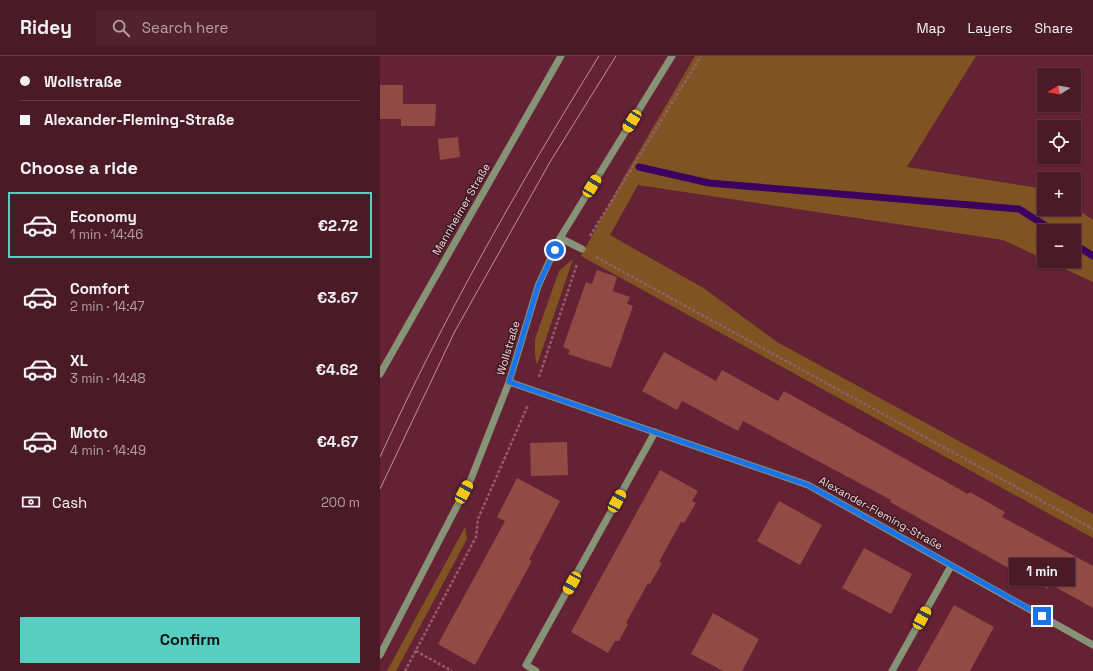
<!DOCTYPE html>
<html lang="en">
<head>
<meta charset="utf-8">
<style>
	body { margin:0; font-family:"Space Grotesk",sans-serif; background:#52232f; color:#f1f3f6; height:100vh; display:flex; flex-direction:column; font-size:15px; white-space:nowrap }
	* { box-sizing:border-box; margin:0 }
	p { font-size:13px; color:#b2a1a7 }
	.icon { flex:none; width:22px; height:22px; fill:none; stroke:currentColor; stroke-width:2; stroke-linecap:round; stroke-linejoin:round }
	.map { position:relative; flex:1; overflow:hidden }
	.panel { display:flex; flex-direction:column; background:#4b1a27; width:380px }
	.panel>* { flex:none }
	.guide { display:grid; align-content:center; height:88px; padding:0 20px; background:#4b1a27 }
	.needle { width:26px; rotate:259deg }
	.fabs { position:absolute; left:657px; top:12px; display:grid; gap:8px }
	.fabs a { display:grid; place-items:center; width:44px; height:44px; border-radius:0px; background:#4b1a27; box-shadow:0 1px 3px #0004,0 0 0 1px #623844; font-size:20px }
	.end { position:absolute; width:18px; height:18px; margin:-9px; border:5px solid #1a73e8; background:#fff; box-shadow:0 0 0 2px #fff }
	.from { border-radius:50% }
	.bubble { position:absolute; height:28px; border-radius:0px; background:#4b1a27; box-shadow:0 1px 3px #0004,0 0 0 1px #623844; font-size:13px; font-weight:700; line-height:28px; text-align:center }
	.car { position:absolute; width:12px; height:24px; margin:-12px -6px; border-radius:5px; box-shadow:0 0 3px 1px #0007; background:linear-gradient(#f5c518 24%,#345 0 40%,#f5c518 0 76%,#345 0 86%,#f5c518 0) }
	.guide b { display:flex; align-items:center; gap:14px; height:38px; font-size:15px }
	.guide b+b { border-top:1px solid #623844 }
	.guide i { width:10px; height:10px; background:#f1f3f6 }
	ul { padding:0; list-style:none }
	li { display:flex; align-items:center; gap:12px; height:66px; margin:0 8px 6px; padding:0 12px; border:2px solid transparent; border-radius:0px }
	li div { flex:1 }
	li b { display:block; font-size:15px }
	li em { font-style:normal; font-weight:700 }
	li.active { border-color:#57cec2 }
	li>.icon { width:36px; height:36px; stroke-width:1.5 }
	h2 { padding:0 20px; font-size:18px; line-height:48px }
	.pay { display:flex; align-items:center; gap:10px; height:44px; padding:0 20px; font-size:15px }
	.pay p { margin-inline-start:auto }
	.cta { display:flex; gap:8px; margin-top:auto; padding:8px 20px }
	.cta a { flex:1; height:46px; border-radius:0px; background:#57cec2; color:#111; font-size:16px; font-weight:700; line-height:46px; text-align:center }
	header { display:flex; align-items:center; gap:24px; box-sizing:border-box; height:56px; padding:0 20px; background:#4b1a27; border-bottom:1px solid #623844 }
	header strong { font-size:19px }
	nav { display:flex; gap:22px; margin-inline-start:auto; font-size:14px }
	.search { width:280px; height:36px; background:#52232f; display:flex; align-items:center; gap:10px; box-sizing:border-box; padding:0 14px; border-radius:0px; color:#b2a1a7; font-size:15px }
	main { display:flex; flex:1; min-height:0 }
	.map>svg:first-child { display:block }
	.green { fill:#805422 }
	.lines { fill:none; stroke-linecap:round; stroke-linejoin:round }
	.stream { stroke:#3b005f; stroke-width:7 }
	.building { fill:#914a44 }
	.path { stroke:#975c6b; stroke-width:2.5; stroke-dasharray:3 2; stroke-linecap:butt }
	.minor { stroke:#869376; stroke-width:7 }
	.tram { stroke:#c4909c; stroke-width:1 }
	.route { stroke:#1a73e8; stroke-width:5 }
	.labels { text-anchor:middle; stroke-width:3; stroke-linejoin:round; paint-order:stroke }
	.street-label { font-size:11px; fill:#ffd4dc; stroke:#371920 }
</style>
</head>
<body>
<header>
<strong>Ridey</strong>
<div class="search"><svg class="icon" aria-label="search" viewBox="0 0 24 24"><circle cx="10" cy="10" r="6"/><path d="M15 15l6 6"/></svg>Search here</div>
<nav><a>Map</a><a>Layers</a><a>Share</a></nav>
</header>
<main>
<section class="panel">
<div class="guide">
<b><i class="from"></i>Wollstraße</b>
<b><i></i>Alexander-Fleming-Straße</b>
</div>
<h2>Choose a ride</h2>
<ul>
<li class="active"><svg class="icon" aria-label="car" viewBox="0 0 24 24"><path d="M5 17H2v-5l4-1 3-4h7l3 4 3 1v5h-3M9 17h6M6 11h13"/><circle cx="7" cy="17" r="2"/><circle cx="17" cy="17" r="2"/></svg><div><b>Economy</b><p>1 min · 14:46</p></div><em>€2.72</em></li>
<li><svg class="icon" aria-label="car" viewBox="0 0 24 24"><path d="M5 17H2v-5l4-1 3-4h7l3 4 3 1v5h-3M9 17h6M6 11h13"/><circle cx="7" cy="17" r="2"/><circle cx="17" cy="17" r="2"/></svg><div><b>Comfort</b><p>2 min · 14:47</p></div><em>€3.67</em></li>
<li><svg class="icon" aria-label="car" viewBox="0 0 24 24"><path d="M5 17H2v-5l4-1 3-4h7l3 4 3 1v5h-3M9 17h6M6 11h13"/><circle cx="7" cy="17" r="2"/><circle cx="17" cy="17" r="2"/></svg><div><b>XL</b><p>3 min · 14:48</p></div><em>€4.62</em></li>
<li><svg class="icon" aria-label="car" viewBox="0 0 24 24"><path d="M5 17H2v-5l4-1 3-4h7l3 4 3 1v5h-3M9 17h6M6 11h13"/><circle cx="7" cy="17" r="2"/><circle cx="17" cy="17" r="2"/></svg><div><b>Moto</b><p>4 min · 14:49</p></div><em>€4.67</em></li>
</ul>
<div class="pay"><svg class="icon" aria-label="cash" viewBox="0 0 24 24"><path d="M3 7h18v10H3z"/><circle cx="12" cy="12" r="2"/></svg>Cash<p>200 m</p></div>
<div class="cta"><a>Confirm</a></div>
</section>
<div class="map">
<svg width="713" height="615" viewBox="0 0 713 615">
	<rect width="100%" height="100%" fill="#642234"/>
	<path class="green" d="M 315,0 L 596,0 L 527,111 L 664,133 L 664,153 L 694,153 L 694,151 L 713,164 L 713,226 L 668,205 L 694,205 L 694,175 L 664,175 L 664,203 L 623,184 L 258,129 L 230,179 L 325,233 L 397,286 L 713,458 L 713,482 L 201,200 L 244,121 Z
		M 193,203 L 157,309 L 155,299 L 155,283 L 179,215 Z
		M 85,471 L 87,483 L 16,615 L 7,615 Z"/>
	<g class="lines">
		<path class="stream" d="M 259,111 L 329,127 L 639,153 L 674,175
			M 694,188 L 713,200"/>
	</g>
	<path class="building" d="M 0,29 L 23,29 L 23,48 L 56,48 L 55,70 L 21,70 L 21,63 L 0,63 Z
		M 78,81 L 80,101 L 60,104 L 58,83 Z
		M 217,214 L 237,221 L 233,235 L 250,241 L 247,248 L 253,250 L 231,312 L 188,298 L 190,294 L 183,291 L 206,226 L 212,228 Z
		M 284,296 L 336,325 L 342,314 L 398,345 L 404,335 L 588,438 L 590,436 L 625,456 L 622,461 L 713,510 L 713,552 L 670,528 L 668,533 L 634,515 L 510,446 L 511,444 L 363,365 L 358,375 L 302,345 L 297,354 L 262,335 Z
		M 187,386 L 188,419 L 151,420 L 150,387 Z
		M 280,414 L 318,435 L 312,445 L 316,447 L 304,467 L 301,466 L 279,506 L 282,507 L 270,528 L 268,527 L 246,567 L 248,568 L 239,585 L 235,585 L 228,597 L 191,576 Z
		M 137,422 L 180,445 L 149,504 L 152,505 L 95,609 L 58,588 L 125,465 L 117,461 Z
		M 399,445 L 442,469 L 420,509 L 377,485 Z
		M 484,492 L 532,518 L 511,558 L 462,532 Z
		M 574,549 L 614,571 L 590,615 L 537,615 Z
		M 333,557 L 379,583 L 362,615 L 343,615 L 311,598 Z"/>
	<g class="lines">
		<path class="path" d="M 210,180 L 321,0
			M 216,201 L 713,473
			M 159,321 L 197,208
			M 36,595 L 72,615
			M 25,615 L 96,481 L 98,463 L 148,349"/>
		<path class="minor" d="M 180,182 L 202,193
			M 0,318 L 181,0
			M 129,326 L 428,429 L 713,589
			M 0,599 L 91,423 L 129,326 L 158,230 L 180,182 L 292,0
			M 156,615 L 146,609 L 275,376
			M 512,615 L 571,510"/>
		<path class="tram" d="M 0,401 C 63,262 138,130 219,0
			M 0,433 L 75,275 L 170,106 L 236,0"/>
	</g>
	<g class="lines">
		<path class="route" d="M 175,194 L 158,230 L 129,326 L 428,429 L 662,560"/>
	</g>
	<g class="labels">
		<g class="street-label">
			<text transform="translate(81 153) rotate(-60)" y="4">Mannheimer Straße</text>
			<text transform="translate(128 292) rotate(-73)" y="4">Wollstraße</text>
			<text transform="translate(501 457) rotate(29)" y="4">Alexander-Fleming-Straße</text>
		</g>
	</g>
</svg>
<div class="fabs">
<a><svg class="needle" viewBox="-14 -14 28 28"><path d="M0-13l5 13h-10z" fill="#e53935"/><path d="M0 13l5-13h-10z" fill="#b2a1a7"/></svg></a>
<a><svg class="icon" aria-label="locate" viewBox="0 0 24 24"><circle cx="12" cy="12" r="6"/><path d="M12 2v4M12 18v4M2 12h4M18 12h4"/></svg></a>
<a>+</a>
<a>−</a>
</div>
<i class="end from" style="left:175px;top:194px"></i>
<i class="end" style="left:662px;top:560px"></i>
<div class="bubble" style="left:629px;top:502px;width:66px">1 min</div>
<i class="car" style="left:252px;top:65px;rotate:212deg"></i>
<i class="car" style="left:212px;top:130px;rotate:31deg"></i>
<i class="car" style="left:84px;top:436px;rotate:28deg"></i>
<i class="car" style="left:237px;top:445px;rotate:29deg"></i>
<i class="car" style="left:192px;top:527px;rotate:209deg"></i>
<i class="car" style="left:542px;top:562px;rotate:29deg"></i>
</div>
</main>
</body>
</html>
